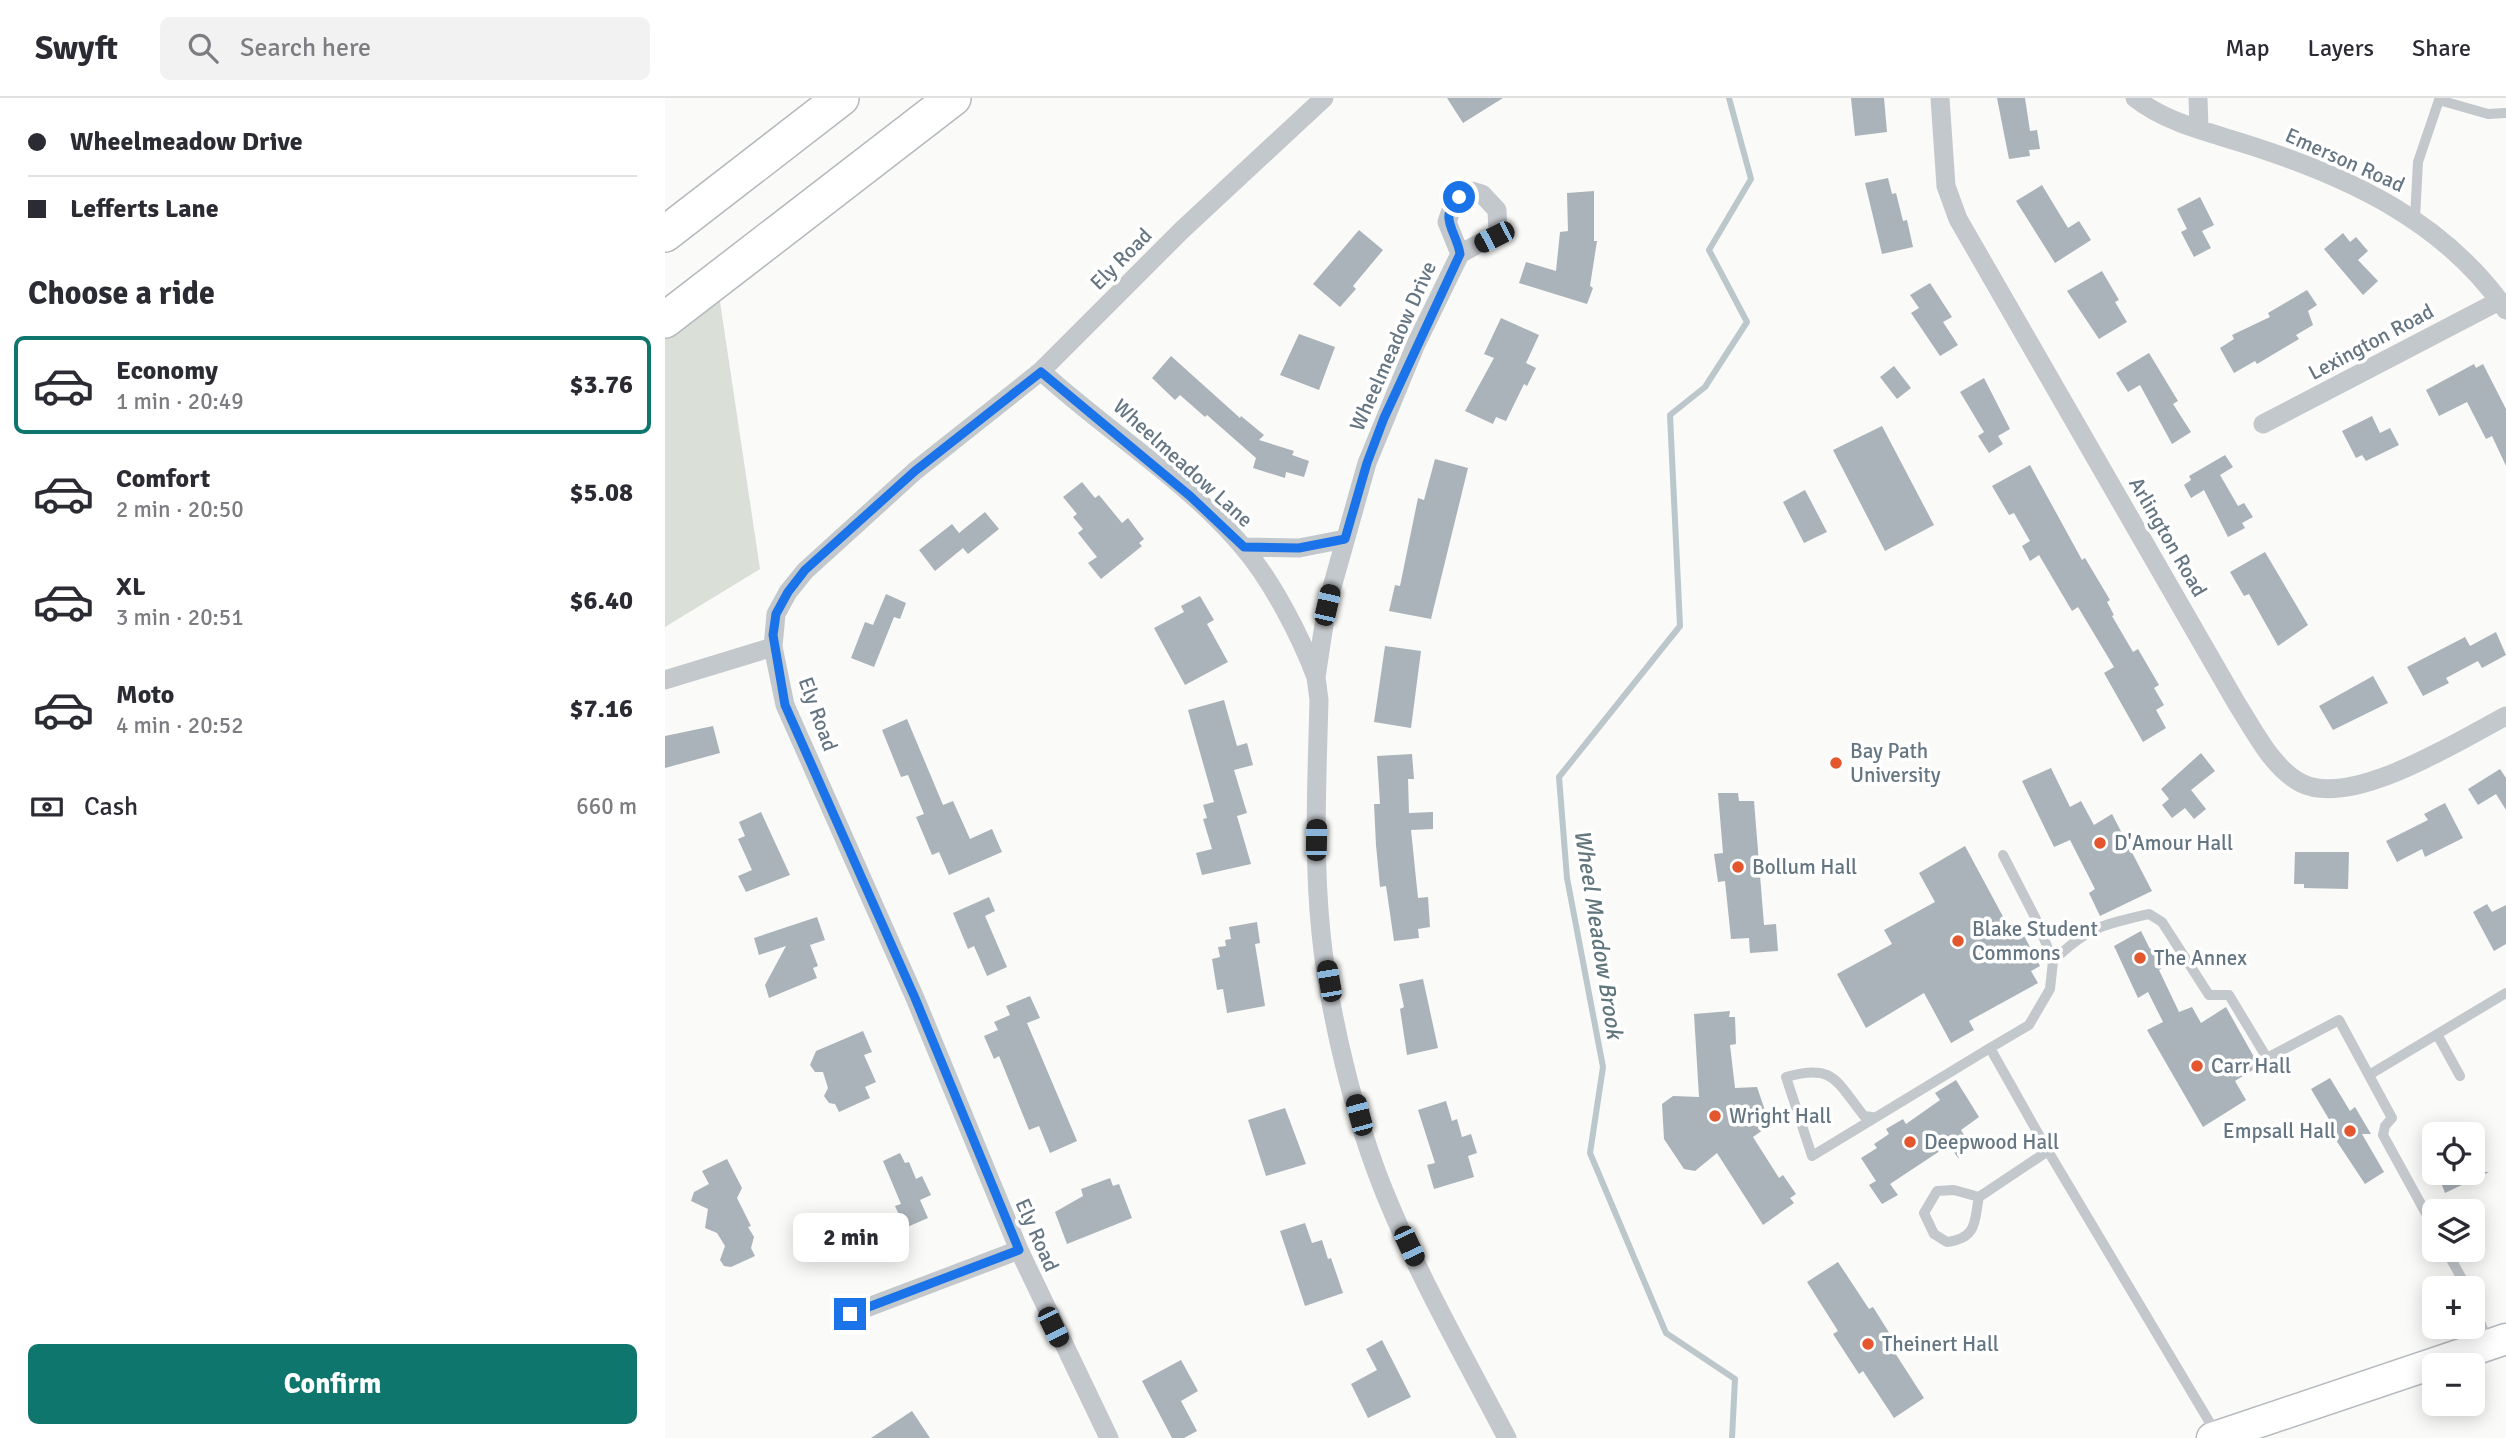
<!DOCTYPE html>
<html lang="en">
<head>
<meta charset="utf-8">
<style>
	body { margin:0; font-family:Signika,sans-serif; background:#f2f2f3; color:#2b2b33; height:100vh; display:flex; flex-direction:column; font-size:26px; white-space:nowrap }
	* { box-sizing:border-box; margin:0 }
	p { font-size:23px; color:#7c7c81 }
	.icon { flex:none; width:38px; height:38px; fill:none; stroke:currentColor; stroke-width:2; stroke-linecap:round; stroke-linejoin:round }
	.map { position:relative; flex:1; overflow:hidden }
	.details { display:flex; flex-direction:column; background:#fff; width:665px }
	.details>* { flex:none }
	.guide { display:grid; align-content:center; height:154px; padding:0 28px; background:#fff }
	.buttons { position:absolute; left:1757px; top:1024px; display:grid; gap:14px }
	.buttons a { display:grid; place-items:center; width:63px; height:63px; border-radius:10px; background:#fff; box-shadow:0 4px 18px #0003; font-size:35px }
	.end { position:absolute; width:32px; height:32px; margin:-16px; border:9px solid #1a73e8; background:#fff; box-shadow:0 0 0 4px #fff }
	.from { border-radius:50% }
	.bubble { position:absolute; height:49px; border-radius:10px; background:#fff; box-shadow:0 4px 18px #0003; font-size:23px; font-weight:700; line-height:49px; text-align:center }
	.car { position:absolute; width:21px; height:42px; margin:-21px -10px; border-radius:9px; box-shadow:0 0 5px 2px #0007; background:linear-gradient(#222 24%,#8ab4d8 0 40%,#222 0 76%,#8ab4d8 0 86%,#222 0) }
	.guide b { display:flex; align-items:center; gap:24px; height:66px; font-size:26px }
	.guide b+b { border-top:2px solid #e1e1e2 }
	.guide i { width:18px; height:18px; background:#2b2b33 }
	ul { padding:0; list-style:none }
	li { display:flex; align-items:center; gap:21px; height:98px; margin:0 14px 10px; padding:0 14px; border:4px solid transparent; border-radius:10px }
	li div { flex:1 }
	li b { display:block; font-size:26px }
	li em { font-style:normal; font-weight:700 }
	li.active { border-color:#0f766e }
	li>.icon { width:63px; height:63px; stroke-width:1.5 }
	h2 { padding:0 28px; font-size:32px; line-height:84px }
	.pay { display:flex; align-items:center; gap:18px; height:77px; padding:0 28px; font-size:26px }
	.pay p { margin-inline-start:auto }
	.button { display:flex; gap:14px; margin-top:auto; padding:14px 28px }
	.button a { flex:1; height:80px; border-radius:10px; background:#0f766e; color:#fff; font-size:28px; font-weight:700; line-height:80px; text-align:center }
	header { display:flex; align-items:center; gap:42px; box-sizing:border-box; height:98px; padding:0 35px; background:#fff; border-bottom:2px solid #e1e1e2 }
	header strong { font-size:33px }
	nav { display:flex; gap:38px; margin-inline-start:auto; font-size:24px }
	.search { width:490px; height:63px; background:#f2f2f3; display:flex; align-items:center; gap:18px; box-sizing:border-box; padding:0 24px; border-radius:10px; color:#7c7c81; font-size:26px }
	main { display:flex; flex:1; min-height:0 }
	.map>svg:first-child { display:block }
	.green { fill:#dadfd7 }
	.lines { fill:none; stroke-linecap:round; stroke-linejoin:round }
	.stream { stroke:#bbc7cb; stroke-width:6 }
	.building { fill:#aab3b9 }
	.primary-casing { stroke:#b5babe; stroke-width:33 }
	.highway-casing { stroke:#b4b9bd; stroke-width:38 }
	.lane { stroke:#c3c8cc; stroke-width:10 }
	.street { stroke:#c3c8cc; stroke-width:19 }
	.primary { stroke:#fff; stroke-width:30 }
	.highway { stroke:#fff; stroke-width:35 }
	.route { stroke:#1a73e8; stroke-width:9 }
	.poi-dot { fill:#e4572e; stroke:#fff; stroke-width:2.5 }
	.labels { text-anchor:middle; stroke-width:7; stroke-linejoin:round; paint-order:stroke }
	.street-label { font-size:21px; fill:#657683; stroke:#fff }
	.poi-label { font-size:21px; fill:#657683; stroke:#fff; text-anchor:start }
	.water-label { font-size:23px; font-style:italic; fill:#60757c; stroke:#fff }
</style>
</head>
<body>
<header>
<strong>Swyft</strong>
<div class="search"><svg class="icon" aria-label="search" viewBox="0 0 24 24"><circle cx="10" cy="10" r="6"/><path d="M15 15l6 6"/></svg>Search here</div>
<nav><a>Map</a><a>Layers</a><a>Share</a></nav>
</header>
<main>
<section class="details">
<div class="guide">
<b><i class="from"></i>Wheelmeadow Drive</b>
<b><i></i>Lefferts Lane</b>
</div>
<h2>Choose a ride</h2>
<ul>
<li class="active"><svg class="icon" aria-label="car" viewBox="0 0 24 24"><path d="M5 17H2v-5l4-1 3-4h7l3 4 3 1v5h-3M9 17h6M6 11h13"/><circle cx="7" cy="17" r="2"/><circle cx="17" cy="17" r="2"/></svg><div><b>Economy</b><p>1 min · 20:49</p></div><em>$3.76</em></li>
<li><svg class="icon" aria-label="car" viewBox="0 0 24 24"><path d="M5 17H2v-5l4-1 3-4h7l3 4 3 1v5h-3M9 17h6M6 11h13"/><circle cx="7" cy="17" r="2"/><circle cx="17" cy="17" r="2"/></svg><div><b>Comfort</b><p>2 min · 20:50</p></div><em>$5.08</em></li>
<li><svg class="icon" aria-label="car" viewBox="0 0 24 24"><path d="M5 17H2v-5l4-1 3-4h7l3 4 3 1v5h-3M9 17h6M6 11h13"/><circle cx="7" cy="17" r="2"/><circle cx="17" cy="17" r="2"/></svg><div><b>XL</b><p>3 min · 20:51</p></div><em>$6.40</em></li>
<li><svg class="icon" aria-label="car" viewBox="0 0 24 24"><path d="M5 17H2v-5l4-1 3-4h7l3 4 3 1v5h-3M9 17h6M6 11h13"/><circle cx="7" cy="17" r="2"/><circle cx="17" cy="17" r="2"/></svg><div><b>Moto</b><p>4 min · 20:52</p></div><em>$7.16</em></li>
</ul>
<div class="pay"><svg class="icon" aria-label="cash" viewBox="0 0 24 24"><path d="M3 7h18v10H3z"/><circle cx="12" cy="12" r="2"/></svg>Cash<p>660 m</p></div>
<div class="button"><a>Confirm</a></div>
</section>
<div class="map">
<svg width="1841" height="1340" viewBox="0 0 1841 1340">
	<rect width="100%" height="100%" fill="#fafaf8"/>
	<path class="green" d="M 54,197 L 95,471 L 0,529 L 0,232 Z"/>
	<g class="lines">
		<path class="stream" d="M 1064,0 L 1086,81 L 1044,152 L 1082,224 L 1040,289 L 1005,317 L 1015,528 L 894,679 L 902,780 L 938,969 L 925,1055 L 1001,1235 L 1070,1281 L 1067,1340"/>
	</g>
	<path class="building" d="M 782,0 L 838,0 L 798,25 Z
		M 1186,0 L 1219,0 L 1222,34 L 1190,38 Z
		M 1332,0 L 1360,0 L 1365,33 L 1372,32 L 1375,51 L 1364,52 L 1365,58 L 1344,61 Z
		M 1223,80 L 1227,96 L 1231,95 L 1238,123 L 1242,122 L 1248,149 L 1217,156 L 1200,85 Z
		M 1377,87 L 1403,130 L 1414,123 L 1426,142 L 1390,165 L 1351,103 Z
		M 929,93 L 929,143 L 932,143 L 925,188 L 928,190 L 922,206 L 854,185 L 861,164 L 891,173 L 895,134 L 903,133 L 902,95 Z
		M 1535,99 L 1549,127 L 1537,133 L 1546,150 L 1529,159 L 1516,134 L 1522,131 L 1512,111 Z
		M 694,132 L 718,152 L 688,188 L 691,191 L 675,209 L 648,186 Z
		M 1678,135 L 1685,144 L 1691,139 L 1703,153 L 1693,162 L 1713,183 L 1698,197 L 1659,151 Z
		M 1437,173 L 1454,202 L 1450,204 L 1462,224 L 1434,241 L 1402,193 Z
		M 1265,185 L 1287,219 L 1278,224 L 1293,247 L 1275,258 L 1246,215 L 1254,210 L 1245,197 Z
		M 1642,192 L 1652,207 L 1643,213 L 1648,227 L 1631,237 L 1634,241 L 1592,266 L 1590,263 L 1569,275 L 1555,250 L 1569,241 L 1567,237 L 1605,219 L 1603,215 Z
		M 836,220 L 874,237 L 861,265 L 871,270 L 862,288 L 859,286 L 841,323 L 831,319 L 828,326 L 800,313 L 829,260 L 819,256 Z
		M 634,236 L 670,249 L 654,292 L 615,277 Z
		M 1484,255 L 1513,303 L 1508,306 L 1526,334 L 1507,346 L 1475,287 L 1463,294 L 1451,275 Z
		M 506,258 L 575,320 L 576,318 L 599,337 L 594,342 L 629,353 L 627,357 L 644,363 L 639,379 L 621,374 L 620,380 L 588,370 L 591,360 L 542,317 L 540,319 L 515,297 L 510,302 L 487,280 Z
		M 1809,266 L 1811,270 L 1818,266 L 1841,311 L 1841,368 L 1827,338 L 1821,341 L 1802,304 L 1774,318 L 1761,292 Z
		M 1229,268 L 1246,290 L 1232,301 L 1215,279 Z
		M 1319,280 L 1345,331 L 1333,338 L 1338,346 L 1324,355 L 1313,338 L 1319,334 L 1295,294 Z
		M 1707,318 L 1715,335 L 1725,330 L 1734,347 L 1701,363 L 1697,357 L 1691,360 L 1677,333 Z
		M 1217,328 L 1269,427 L 1220,453 L 1168,352 Z
		M 1560,357 L 1568,369 L 1555,377 L 1573,408 L 1579,405 L 1588,419 L 1577,425 L 1580,430 L 1563,439 L 1539,392 L 1526,400 L 1519,387 L 1526,382 L 1524,378 Z
		M 770,361 L 803,370 L 766,521 L 724,513 L 730,487 L 735,488 L 753,400 L 759,402 Z
		M 1365,367 L 1417,462 L 1420,460 L 1445,502 L 1442,504 L 1449,517 L 1447,518 L 1468,554 L 1473,551 L 1494,587 L 1489,590 L 1499,607 L 1491,612 L 1501,630 L 1478,644 L 1439,575 L 1449,569 L 1413,509 L 1407,513 L 1374,457 L 1365,463 L 1357,448 L 1365,443 L 1349,415 L 1344,417 L 1327,388 Z
		M 417,384 L 430,400 L 434,397 L 457,425 L 463,420 L 479,441 L 474,445 L 477,448 L 436,481 L 423,465 L 432,459 L 413,435 L 418,431 L 408,419 L 412,416 L 398,399 Z
		M 1140,392 L 1162,434 L 1139,445 L 1118,404 Z
		M 320,414 L 334,431 L 303,456 L 298,450 L 270,473 L 254,452 L 287,426 L 294,435 Z
		M 1600,454 L 1643,527 L 1613,548 L 1584,496 L 1579,498 L 1565,474 Z
		M 221,496 L 241,505 L 235,521 L 229,519 L 209,569 L 186,560 L 200,524 L 208,527 Z
		M 535,498 L 549,522 L 542,526 L 563,564 L 520,587 L 489,530 L 519,514 L 516,508 Z
		M 1831,534 L 1841,557 L 1817,570 L 1813,563 L 1781,580 L 1784,585 L 1758,598 L 1742,569 L 1800,539 L 1805,548 Z
		M 720,548 L 756,553 L 746,630 L 709,624 Z
		M 1708,578 L 1723,605 L 1668,632 L 1654,608 Z
		M 559,602 L 572,648 L 582,645 L 588,667 L 569,672 L 582,715 L 572,718 L 586,766 L 537,777 L 531,755 L 547,751 L 538,721 L 542,720 L 538,707 L 549,704 L 523,612 Z
		M 242,621 L 278,707 L 288,703 L 305,741 L 327,731 L 337,754 L 284,777 L 274,754 L 267,757 L 251,719 L 259,716 L 243,677 L 236,679 L 217,632 Z
		M 48,628 L 55,655 L 0,670 L 0,638 Z
		M 1536,655 L 1550,673 L 1526,692 L 1541,711 L 1529,721 L 1520,710 L 1507,720 L 1497,707 L 1504,701 L 1496,691 Z
		M 747,656 L 749,681 L 743,681 L 744,715 L 768,714 L 768,731 L 746,732 L 753,800 L 763,799 L 765,829 L 753,831 L 754,840 L 729,843 L 721,788 L 715,789 L 711,747 L 709,706 L 715,706 L 712,658 Z
		M 1386,670 L 1405,709 L 1416,703 L 1429,727 L 1447,716 L 1487,793 L 1435,818 L 1424,795 L 1430,791 L 1405,742 L 1389,749 L 1357,683 Z
		M 1835,671 L 1841,680 L 1841,712 L 1831,696 L 1813,707 L 1803,691 Z
		M 1053,695 L 1073,695 L 1074,703 L 1089,703 L 1099,827 L 1111,826 L 1113,853 L 1085,855 L 1084,840 L 1066,841 L 1060,783 L 1053,784 L 1049,756 L 1058,755 Z
		M 1780,705 L 1798,740 L 1760,759 L 1757,751 L 1732,764 L 1721,743 L 1763,722 L 1759,716 Z
		M 96,714 L 125,777 L 81,794 L 73,778 L 87,772 L 73,741 L 80,738 L 74,724 Z
		M 1300,748 L 1349,839 L 1357,834 L 1375,868 L 1366,873 L 1373,885 L 1304,923 L 1309,932 L 1286,945 L 1259,895 L 1201,930 L 1172,876 L 1227,846 L 1219,832 L 1270,804 L 1254,775 Z
		M 1630,754 L 1684,754 L 1683,791 L 1639,790 L 1639,786 L 1629,786 Z
		M 324,799 L 330,813 L 320,818 L 342,869 L 322,878 L 309,848 L 303,851 L 288,815 Z
		M 1822,806 L 1827,814 L 1841,807 L 1841,846 L 1829,853 L 1808,814 Z
		M 152,819 L 160,842 L 145,847 L 153,868 L 148,870 L 152,880 L 104,900 L 100,887 L 121,848 L 94,857 L 89,840 Z
		M 592,824 L 595,845 L 590,846 L 600,908 L 562,915 L 558,891 L 552,892 L 547,861 L 555,859 L 553,849 L 561,848 L 560,842 L 566,841 L 564,829 Z
		M 1476,833 L 1485,851 L 1490,848 L 1500,868 L 1494,872 L 1514,914 L 1527,909 L 1536,925 L 1561,909 L 1594,968 L 1570,983 L 1581,1002 L 1538,1029 L 1482,932 L 1498,924 L 1483,894 L 1473,900 L 1449,848 Z
		M 758,881 L 773,950 L 742,957 L 735,911 L 739,909 L 734,886 Z
		M 365,898 L 375,920 L 362,925 L 412,1043 L 385,1055 L 374,1028 L 364,1032 L 334,958 L 329,961 L 319,938 L 333,932 L 329,924 L 345,917 L 341,908 Z
		M 1065,913 L 1064,919 L 1070,919 L 1071,946 L 1065,947 L 1070,990 L 1092,989 L 1105,1027 L 1088,1039 L 1114,1080 L 1118,1077 L 1131,1096 L 1125,1100 L 1129,1105 L 1098,1127 L 1052,1055 L 1030,1073 L 1019,1071 L 999,1041 L 997,1006 L 1008,998 L 1034,999 L 1029,916 Z
		M 198,933 L 207,954 L 199,957 L 211,984 L 200,989 L 205,1000 L 174,1014 L 170,1006 L 164,1005 L 159,998 L 163,990 L 158,974 L 150,974 L 145,967 L 151,953 Z
		M 1665,980 L 1685,1013 L 1690,1009 L 1706,1036 L 1697,1036 L 1719,1074 L 1700,1086 L 1661,1027 L 1665,1023 L 1646,991 Z
		M 1291,982 L 1314,1019 L 1296,1032 L 1307,1050 L 1293,1060 L 1284,1047 L 1225,1086 L 1233,1097 L 1217,1106 L 1204,1087 L 1211,1083 L 1196,1060 L 1212,1050 L 1209,1046 L 1224,1036 L 1221,1031 L 1238,1021 L 1241,1026 L 1275,1002 L 1270,995 Z
		M 781,1003 L 787,1023 L 792,1021 L 797,1039 L 806,1036 L 812,1055 L 803,1058 L 809,1079 L 769,1091 L 762,1067 L 770,1065 L 753,1012 Z
		M 620,1010 L 641,1066 L 601,1078 L 583,1022 Z
		M 235,1055 L 240,1065 L 244,1064 L 251,1081 L 257,1078 L 266,1097 L 255,1102 L 263,1120 L 240,1130 L 230,1108 L 236,1106 L 218,1063 Z
		M 62,1061 L 77,1090 L 72,1100 L 86,1128 L 83,1129 L 89,1139 L 86,1150 L 90,1158 L 66,1169 L 59,1168 L 55,1162 L 60,1148 L 52,1135 L 40,1130 L 43,1111 L 26,1103 L 29,1094 L 44,1086 L 37,1073 Z
		M 1772,1074 L 1824,1074 L 1780,1095 Z
		M 445,1080 L 448,1088 L 454,1086 L 467,1120 L 402,1146 L 390,1114 L 418,1098 L 416,1091 Z
		M 640,1125 L 647,1145 L 657,1142 L 663,1161 L 666,1160 L 678,1195 L 640,1208 L 615,1133 Z
		M 1173,1164 L 1204,1211 L 1208,1209 L 1235,1252 L 1230,1255 L 1259,1300 L 1229,1320 L 1198,1273 L 1194,1276 L 1168,1236 L 1173,1233 L 1142,1184 Z
		M 717,1242 L 746,1299 L 703,1320 L 686,1286 L 712,1272 L 701,1251 Z
		M 516,1262 L 533,1293 L 516,1303 L 532,1333 L 519,1340 L 507,1340 L 477,1283 Z
		M 247,1313 L 265,1340 L 206,1340 Z"/>
	<g class="lines">
		<g class="primary-casing">
			<path id="primary" d="M 1547,1340 L 1841,1241"/>
		</g>
		<g class="highway-casing">
			<path id="highway" d="M 0,136 L 176,0
				M 0,222 L 288,0"/>
		</g>
		<path class="lane" d="M 1750,120 L 1753,64 L 1774,2 L 1823,16 L 1841,15
			M 1388,863 C 1423,829 1437,827 1484,816 L 1497,824 L 1544,897 L 1564,897 L 1602,960 L 1674,922 L 1727,1020 L 1720,1028 L 1718,1037 L 1769,1130
			M 1773,938 L 1795,978
			M 1325,950 L 1364,927 L 1385,891 L 1388,863 L 1372,823 L 1338,757
			M 1704,977 L 1841,895
			M 1207,1019 L 1199,1018 C 1171,983 1169,965 1121,979 L 1147,1058 L 1325,950 L 1383,1053 L 1314,1099 L 1289,1092 L 1272,1093 L 1259,1115 L 1269,1136 L 1282,1144 C 1314,1140 1309,1121 1314,1099
			M 1383,1053 L 1551,1335
			M 1781,1152 L 1802,1190
			M 1808,1206 L 1823,1244"/>
		<path class="street" d="M 1275,0 L 1281,88 L 1293,121 L 1572,606 C 1589,632 1607,670 1636,685 C 1687,711 1795,642 1841,618
			M 1470,0 C 1503,26 1548,35 1587,48 C 1686,80 1780,124 1841,212
			M 1533,0 L 1534,30
			M 795,156 L 782,124 L 789,104 L 807,93 L 817,96 L 832,112 L 833,135 L 795,156 L 751,246 L 702,365 L 662,507 L 651,579 L 654,602 C 652,679 648,758 656,835 C 664,916 690,1023 721,1098 C 755,1181 800,1260 842,1340
			M 376,273 C 441,333 521,381 578,449 C 607,483 635,537 651,579
			M 1598,326 L 1834,203
			M 579,449 L 634,450 L 680,441
			M 0,582 L 108,549
			M 185,1216 L 354,1152
			M 444,1340 L 354,1152 L 250,900 L 120,607 L 108,549 L 111,516 L 123,494 L 140,473 L 250,373 L 376,273 L 517,132 L 659,0"/>
		<use href="#primary" class="primary"/>
		<use href="#highway" class="highway"/>
	</g>
	<g class="lines">
		<path class="route" d="M 185,1216 L 354,1152 L 250,900 L 120,607 L 108,537 L 111,516 L 123,494 L 140,472 L 250,373 L 376,274 L 525,398 L 579,449 L 634,450 L 680,441 L 702,365 L 719,320 L 795,156 C 792,134 772,119 794,99"/>
	</g>
	<g class="poi-dot">
		<circle cx="1171" cy="665" r="7"/>
		<circle cx="1435" cy="745" r="7"/>
		<circle cx="1073" cy="769" r="7"/>
		<circle cx="1293" cy="843" r="7"/>
		<circle cx="1475" cy="860" r="7"/>
		<circle cx="1532" cy="968" r="7"/>
		<circle cx="1050" cy="1018" r="7"/>
		<circle cx="1685" cy="1033" r="7"/>
		<circle cx="1245" cy="1044" r="7"/>
		<circle cx="1203" cy="1246" r="7"/>
	</g>
	<g class="labels">
		<g class="street-label">
			<text transform="translate(1680 62) rotate(24)" y="7">Emerson Road</text>
			<text transform="translate(456 161) rotate(-45)" y="7">Ely Road</text>
			<text transform="translate(1706 244) rotate(-28)" y="7">Lexington Road</text>
			<text transform="translate(728 248) rotate(-66)" y="7">Wheelmeadow Drive</text>
			<text transform="translate(518 365) rotate(42)" y="7">Wheelmeadow Lane</text>
			<text transform="translate(1503 439) rotate(60)" y="7">Arlington Road</text>
			<text transform="translate(153 616) rotate(70)" y="7">Ely Road</text>
			<text transform="translate(372 1137) rotate(66)" y="7">Ely Road</text>
		</g>
		<g class="poi-label">
			<text x="1185" y="660">Bay Path<tspan x="1185" dy="24">University</tspan></text>
			<text x="1449" y="752">D'Amour Hall</text>
			<text x="1087" y="776">Bollum Hall</text>
			<text x="1307" y="838">Blake Student<tspan x="1307" dy="24">Commons</tspan></text>
			<text x="1489" y="867">The Annex</text>
			<text x="1546" y="975">Carr Hall</text>
			<text x="1064" y="1025">Wright Hall</text>
			<text x="1671" y="1040" text-anchor="end">Empsall Hall</text>
			<text x="1259" y="1051">Deepwood Hall</text>
			<text x="1217" y="1253">Theinert Hall</text>
		</g>
		<g class="water-label">
			<text transform="translate(934 836) rotate(81)" y="8">Wheel Meadow Brook</text>
		</g>
	</g>
</svg>
<div class="buttons">
<a><svg class="icon" aria-label="locate" viewBox="0 0 24 24"><circle cx="12" cy="12" r="6"/><path d="M12 2v4M12 18v4M2 12h4M18 12h4"/></svg></a>
<a><svg class="icon" aria-label="layers" viewBox="0 0 24 24"><path d="M12 4l9 5-9 5-9-5zM3 14l9 5 9-5"/></svg></a>
<a>+</a>
<a>−</a>
</div>
<i class="end from" style="left:794px;top:99px"></i>
<i class="end" style="left:185px;top:1216px"></i>
<div class="bubble" style="left:128px;top:1115px;width:116px">2 min</div>
<i class="car" style="left:829px;top:139px;rotate:243deg"></i>
<i class="car" style="left:662px;top:507px;rotate:13deg"></i>
<i class="car" style="left:651px;top:742px;rotate:1deg"></i>
<i class="car" style="left:664px;top:883px;rotate:350deg"></i>
<i class="car" style="left:694px;top:1017px;rotate:345deg"></i>
<i class="car" style="left:744px;top:1148px;rotate:155deg"></i>
<i class="car" style="left:388px;top:1229px;rotate:154deg"></i>
</div>
</main>
</body>
</html>
